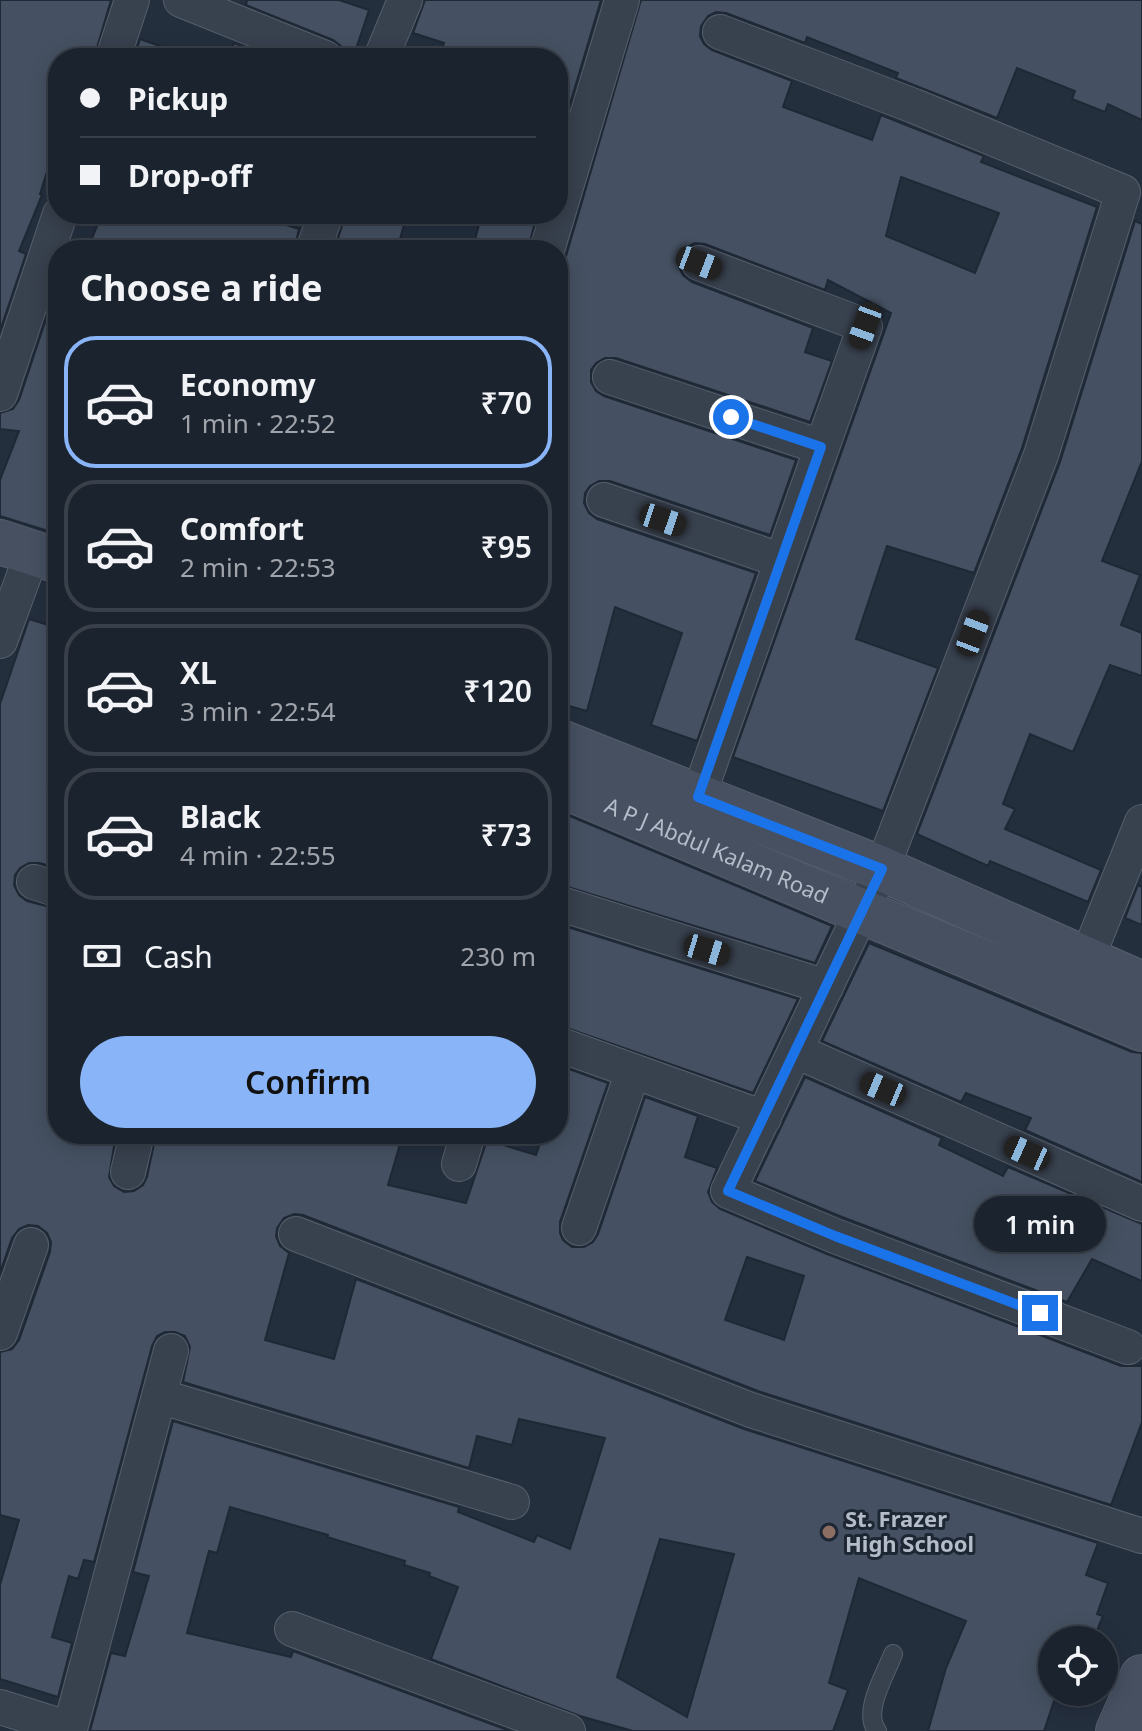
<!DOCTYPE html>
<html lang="en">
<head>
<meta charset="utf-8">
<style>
	body { margin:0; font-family:"Noto Sans",sans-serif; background:#282f3a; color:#f1f3f6; height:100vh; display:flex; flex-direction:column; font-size:30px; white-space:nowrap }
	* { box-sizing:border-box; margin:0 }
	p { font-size:26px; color:#a0a4aa }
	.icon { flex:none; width:44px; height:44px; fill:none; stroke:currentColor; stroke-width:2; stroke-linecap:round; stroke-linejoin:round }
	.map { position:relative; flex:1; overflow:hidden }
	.side { position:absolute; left:48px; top:240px; width:520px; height:904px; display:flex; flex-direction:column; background:#1b232e; border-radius:32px; box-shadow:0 4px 20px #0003,0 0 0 2px #39404a }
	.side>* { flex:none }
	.banner { position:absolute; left:48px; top:48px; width:520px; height:176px; border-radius:32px; box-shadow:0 4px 20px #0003,0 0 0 2px #39404a; display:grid; align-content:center; height:176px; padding:0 32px; background:#1b232e }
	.controls { position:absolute; left:1038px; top:1626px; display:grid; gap:16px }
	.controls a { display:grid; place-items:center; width:80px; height:80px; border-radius:50%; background:#1b232e; box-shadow:0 4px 20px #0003,0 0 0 2px #39404a; font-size:40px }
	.end { position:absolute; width:36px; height:36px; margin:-18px; border:10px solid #1a73e8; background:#fff; box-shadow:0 0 0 4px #fff }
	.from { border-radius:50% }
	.bubble { position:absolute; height:56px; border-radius:28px; background:#1b232e; box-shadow:0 4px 20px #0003,0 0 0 2px #39404a; font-size:26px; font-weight:600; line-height:56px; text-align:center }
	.car { position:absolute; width:24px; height:48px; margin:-24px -12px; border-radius:10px; box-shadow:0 0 6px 2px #0007; background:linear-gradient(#222 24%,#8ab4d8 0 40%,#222 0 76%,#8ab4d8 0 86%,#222 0) }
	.banner b { display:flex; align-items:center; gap:28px; height:76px; font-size:30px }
	.banner b+b { border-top:2px solid #39404a }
	.banner i { width:20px; height:20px; background:#f1f3f6 }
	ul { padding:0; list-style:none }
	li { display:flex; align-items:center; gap:24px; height:132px; margin:0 16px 12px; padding:0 16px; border:4px solid #39404a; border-radius:32px }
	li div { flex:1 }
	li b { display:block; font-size:30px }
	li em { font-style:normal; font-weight:600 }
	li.selected { border-color:#8ab4f8 }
	li>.icon { width:72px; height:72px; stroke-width:1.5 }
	h2 { padding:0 32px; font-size:36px; line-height:96px }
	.pay { display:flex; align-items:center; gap:20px; height:88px; padding:0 32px; font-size:30px }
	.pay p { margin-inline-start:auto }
	.cta { display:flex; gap:16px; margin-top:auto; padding:16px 32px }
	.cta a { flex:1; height:92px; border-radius:48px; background:#8ab4f8; color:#111; font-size:32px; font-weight:600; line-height:92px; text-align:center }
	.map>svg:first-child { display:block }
	.building { fill:#455162; stroke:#1f2835; stroke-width:2; fill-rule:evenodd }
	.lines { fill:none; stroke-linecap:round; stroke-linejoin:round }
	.lane-casing { stroke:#565f6c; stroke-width:20 }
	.street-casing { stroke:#565f6c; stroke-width:36 }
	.secondary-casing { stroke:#565f6c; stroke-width:46 }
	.lane { stroke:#38414e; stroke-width:18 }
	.street { stroke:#38414e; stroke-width:34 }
	.secondary { stroke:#465061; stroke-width:44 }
	.route { stroke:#1a73e8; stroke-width:10 }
	.education-dot { fill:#8d6e63; stroke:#1d2633; stroke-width:3 }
	.labels { text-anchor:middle; stroke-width:6; stroke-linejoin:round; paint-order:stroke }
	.street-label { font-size:22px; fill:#b4bcc9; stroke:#1d2633 }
	.poi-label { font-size:22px; font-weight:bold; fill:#b4bcc9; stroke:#1d2633; text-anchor:start }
</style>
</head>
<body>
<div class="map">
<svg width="1142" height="1731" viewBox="0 0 1142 1731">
	<rect width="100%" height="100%" fill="#242f3e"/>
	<path class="building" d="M 0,0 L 111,0 L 94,58 L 58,58 L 58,137 L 40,194 L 42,195 L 19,251 L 26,254 L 0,331 Z
		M 247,0 L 339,0 L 369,10 L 353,58 L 345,58 L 341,46 L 333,40 L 246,5 Z
		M 425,0 L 601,0 L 558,144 L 558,58 L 439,58 L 444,43 L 413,33 Z
		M 641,0 L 1142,0 L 1142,120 L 1108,104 L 1105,112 L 1072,99 L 1075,91 L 1017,68 L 997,118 L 896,78 L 898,73 L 807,37 L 805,43 L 726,13 L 716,12 L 708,16 L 701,26 L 700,36 L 704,44 L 712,50 L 792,81 L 783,107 L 872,140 L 881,115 L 984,156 L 981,162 L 1097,207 L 1022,448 L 974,573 L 887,546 L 856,639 L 938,668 L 883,811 L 733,757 L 891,313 L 828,280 L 825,290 L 705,244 L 695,243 L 687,247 L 680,257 L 679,267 L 683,275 L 692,282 L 813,328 L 805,352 L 832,361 L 810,422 L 616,358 L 605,358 L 596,363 L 591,370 L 591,382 L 596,391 L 604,396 L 796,460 L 770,535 L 610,481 L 599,481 L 590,486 L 585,493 L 584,503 L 589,513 L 597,519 L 756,573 L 697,741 L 651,725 L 682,633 L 615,607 L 587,711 L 558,703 L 558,266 L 566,256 ZM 901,177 L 999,213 L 975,273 L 886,236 Z
		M 140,39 L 177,52 L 176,58 L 134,58 Z
		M 234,43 L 271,58 L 229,58 Z
		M 102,214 L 252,214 L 299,229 L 294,250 L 87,250 Z
		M 346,214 L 407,214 L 397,250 L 334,250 Z
		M 482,214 L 537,214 L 528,250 L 472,250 Z
		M 1135,221 L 1142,224 L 1142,461 L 1102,561 L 1140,575 L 1121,625 L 1142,633 L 1142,676 L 1110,665 L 1073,752 L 1030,734 L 1003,804 L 1015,809 L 1005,829 L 1101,870 L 1088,902 L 990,861 L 988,866 L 917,834 L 1060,462 Z
		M 58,283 L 58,506 L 48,531 L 0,516 L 0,480 L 19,431 L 0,429 L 0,413 L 13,409 L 19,400 Z
		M 29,619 L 58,628 L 58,753 L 47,788 L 58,791 L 58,869 L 40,863 L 29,863 L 20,868 L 15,875 L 14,885 L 19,895 L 27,901 L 58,909 L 58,1134 L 116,1134 L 109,1177 L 114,1186 L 124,1192 L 134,1191 L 143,1185 L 147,1177 L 156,1134 L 403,1134 L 388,1185 L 466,1203 L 487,1140 L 536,1155 L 543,1134 L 558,1134 L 558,1065 L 608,1083 L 560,1222 L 560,1233 L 563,1240 L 572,1247 L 584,1247 L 593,1242 L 598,1234 L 645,1097 L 698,1116 L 685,1157 L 717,1168 L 708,1192 L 712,1202 L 720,1209 L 827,1254 L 1121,1366 L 1142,1366 L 1142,1422 L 1111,1505 L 758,1391 L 303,1215 L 294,1214 L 284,1218 L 277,1228 L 276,1236 L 280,1246 L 289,1253 L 265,1340 L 334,1359 L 356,1279 L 744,1429 L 1098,1543 L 1086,1575 L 1108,1583 L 1097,1614 L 1103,1616 L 1093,1640 L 1052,1640 L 1052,1692 L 1057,1692 L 1044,1731 L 928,1731 L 946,1668 L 966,1621 L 859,1578 L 829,1683 L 848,1690 L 833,1731 L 633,1731 L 580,1716 L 431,1659 L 458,1587 L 429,1576 L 430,1573 L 404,1565 L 405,1561 L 327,1537 L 328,1535 L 230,1507 L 217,1553 L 209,1551 L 187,1633 L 291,1657 L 293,1651 L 510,1731 L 90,1731 L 111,1653 L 125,1656 L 149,1576 L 133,1572 L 173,1421 L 459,1507 L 458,1512 L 534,1542 L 537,1535 L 570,1549 L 605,1438 L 519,1419 L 512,1445 L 477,1436 L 469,1468 L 183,1382 L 190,1347 L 185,1336 L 175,1332 L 165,1332 L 157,1336 L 152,1346 L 94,1562 L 84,1560 L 78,1579 L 69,1576 L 52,1637 L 72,1643 L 58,1697 L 0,1679 L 0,1585 L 19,1520 L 0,1515 L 0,1352 L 12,1349 L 19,1340 L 50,1252 L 51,1242 L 47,1233 L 38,1226 L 28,1225 L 19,1229 L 12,1238 L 0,1273 L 0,704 ZM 747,1257 L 804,1276 L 784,1340 L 725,1320 ZM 660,1539 L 734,1554 L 687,1717 L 617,1677 Z
		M 558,811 L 832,926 L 815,963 L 558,884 Z
		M 1138,885 L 1142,887 L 1142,925 L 1125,918 Z
		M 558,924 L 798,999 L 753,1093 L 558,1025 Z
		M 869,943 L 1132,1052 L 1142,1053 L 1142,1182 L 1025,1130 L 1031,1118 L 966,1093 L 961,1102 L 822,1041 Z
		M 805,1077 L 942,1138 L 939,1145 L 1003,1176 L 1008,1167 L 1142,1224 L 1142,1281 L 1092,1259 L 1067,1302 L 842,1217 L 755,1181 Z"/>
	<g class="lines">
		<g class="lane-casing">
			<path id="lane" d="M 877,1731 C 862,1711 886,1674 893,1654"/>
		</g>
		<g class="street-casing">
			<path id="street" d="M 181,0 L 325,58
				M 720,32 L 914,106 L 1123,192 L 1041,455 L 882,869 L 728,1191 L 835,1236 L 1128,1347
				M 113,58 L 132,0
				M 381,58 L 405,0
				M 313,250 L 326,214
				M 547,250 L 622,0
				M 610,377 L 821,447
				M 0,394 L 60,214
				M 604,500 L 780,560
				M 0,641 L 33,551
				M 688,817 L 698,797 L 865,326 L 699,263
				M 34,882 L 58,890
				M 558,903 L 826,987
				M 1078,981 L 1142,822
				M 558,1044 L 764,1118
				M 796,1051 L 1142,1204
				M 459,1164 L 468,1134
				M 128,1172 L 137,1134
				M 579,1228 L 633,1071
				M 296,1234 L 751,1410 L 1142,1536
				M 0,1333 L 31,1245
				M 159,1396 L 512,1502
				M 292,1629 L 568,1731
				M 0,1707 L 70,1729 L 171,1351"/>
		</g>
		<g class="secondary-casing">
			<g id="secondary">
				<path d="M 0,542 L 58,561"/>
				<path d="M 558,741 L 882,869 L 1142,984"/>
				<path id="s1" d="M 558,784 L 1142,1029"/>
				<path d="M 1118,1731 L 1142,1677"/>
			</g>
		</g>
		<use href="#lane" class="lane"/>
		<use href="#street" class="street"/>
		<use href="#secondary" class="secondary"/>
	</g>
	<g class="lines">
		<path class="route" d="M 731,417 L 821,447 L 698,797 L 882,869 L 728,1191 L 835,1236 L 1040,1313"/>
	</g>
	<circle class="education-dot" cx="829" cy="1532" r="8"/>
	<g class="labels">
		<g class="street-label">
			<text dy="8" stroke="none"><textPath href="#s1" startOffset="172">A P J Abdul Kalam Road</textPath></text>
		</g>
		<g class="poi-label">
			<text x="845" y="1527">St. Frazer<tspan x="845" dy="25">High School</tspan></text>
		</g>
	</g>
</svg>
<div class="controls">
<a><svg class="icon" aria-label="locate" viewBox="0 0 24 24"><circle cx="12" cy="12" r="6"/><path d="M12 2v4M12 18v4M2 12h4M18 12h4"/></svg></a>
</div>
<i class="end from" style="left:731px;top:417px"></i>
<i class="end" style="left:1040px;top:1313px"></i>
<div class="bubble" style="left:974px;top:1196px;width:132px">1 min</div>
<i class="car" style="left:699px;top:263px;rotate:111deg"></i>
<i class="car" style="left:865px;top:326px;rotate:200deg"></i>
<i class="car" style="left:663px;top:520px;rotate:109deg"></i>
<i class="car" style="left:973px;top:633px;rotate:21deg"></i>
<i class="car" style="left:707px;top:950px;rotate:107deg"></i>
<i class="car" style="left:883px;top:1089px;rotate:293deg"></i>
<i class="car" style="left:1027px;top:1153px;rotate:294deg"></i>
<div class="banner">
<b><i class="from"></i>Pickup</b>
<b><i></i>Drop-off</b>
</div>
<section class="side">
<h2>Choose a ride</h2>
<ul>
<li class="selected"><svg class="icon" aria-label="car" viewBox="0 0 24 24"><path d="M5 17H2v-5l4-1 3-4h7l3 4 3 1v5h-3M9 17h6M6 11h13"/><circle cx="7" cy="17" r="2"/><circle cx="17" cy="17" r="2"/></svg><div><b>Economy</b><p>1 min · 22:52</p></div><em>₹70</em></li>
<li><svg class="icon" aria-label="car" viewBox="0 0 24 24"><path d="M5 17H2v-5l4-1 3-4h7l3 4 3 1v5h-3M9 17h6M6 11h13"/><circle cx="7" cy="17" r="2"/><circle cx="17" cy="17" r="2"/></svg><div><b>Comfort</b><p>2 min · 22:53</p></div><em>₹95</em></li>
<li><svg class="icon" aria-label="car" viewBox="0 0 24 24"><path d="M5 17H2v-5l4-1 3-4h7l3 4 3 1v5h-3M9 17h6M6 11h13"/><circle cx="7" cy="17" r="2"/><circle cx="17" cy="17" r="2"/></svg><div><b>XL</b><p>3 min · 22:54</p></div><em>₹120</em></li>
<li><svg class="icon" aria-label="car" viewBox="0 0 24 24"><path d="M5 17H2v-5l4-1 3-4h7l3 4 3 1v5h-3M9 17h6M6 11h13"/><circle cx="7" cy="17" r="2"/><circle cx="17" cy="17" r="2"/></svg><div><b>Black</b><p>4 min · 22:55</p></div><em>₹73</em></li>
</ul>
<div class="pay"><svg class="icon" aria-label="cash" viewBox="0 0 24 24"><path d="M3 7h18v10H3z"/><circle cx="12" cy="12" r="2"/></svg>Cash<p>230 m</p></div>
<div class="cta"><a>Confirm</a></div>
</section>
</div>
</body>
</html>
